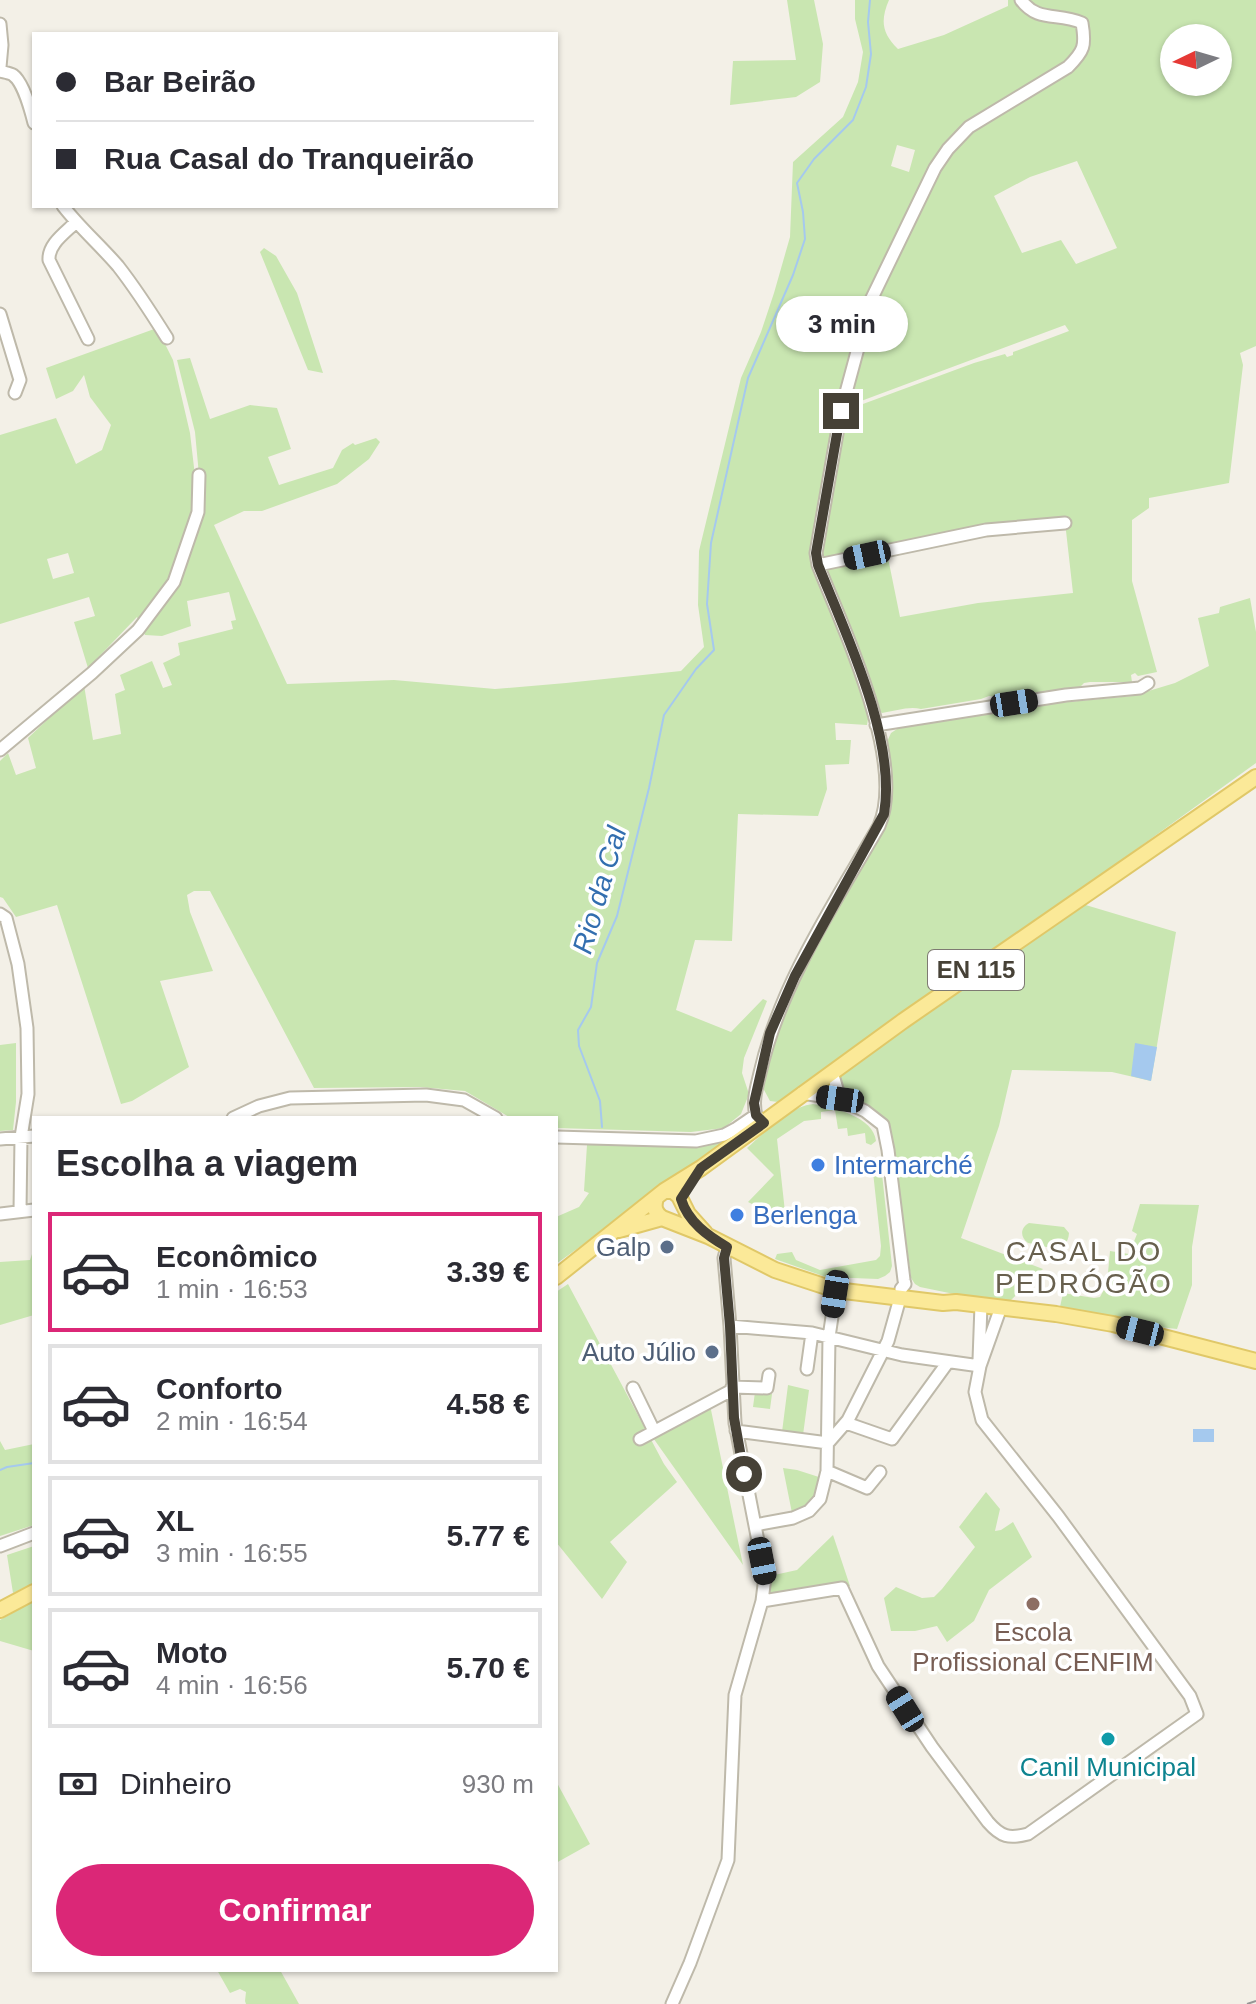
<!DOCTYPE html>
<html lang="pt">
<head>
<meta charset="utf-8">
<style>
	body { margin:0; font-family:Arial,sans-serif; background:#f2f2f3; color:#2b2b33; height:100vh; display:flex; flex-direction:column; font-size:30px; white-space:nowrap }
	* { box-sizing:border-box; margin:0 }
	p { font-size:26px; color:#7c7c81 }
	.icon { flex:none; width:44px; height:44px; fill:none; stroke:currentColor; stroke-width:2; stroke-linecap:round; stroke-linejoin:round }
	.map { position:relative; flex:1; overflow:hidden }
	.panel { position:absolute; left:32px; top:1116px; width:526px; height:856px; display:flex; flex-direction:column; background:#fff; border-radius:0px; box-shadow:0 2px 6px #0004 }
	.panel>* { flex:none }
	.hud { position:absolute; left:32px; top:32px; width:526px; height:176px; border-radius:0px; box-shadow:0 2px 6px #0004; display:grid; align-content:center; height:176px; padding:0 24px; background:#fff }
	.needle { width:52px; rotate:265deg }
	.buttons { position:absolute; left:1160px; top:24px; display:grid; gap:16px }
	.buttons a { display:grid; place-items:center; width:72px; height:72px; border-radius:50%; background:#fff; box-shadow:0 2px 6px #0004; font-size:40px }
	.end { position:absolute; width:36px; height:36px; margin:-18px; border:10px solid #464136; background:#fff; box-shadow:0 0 0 4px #fff }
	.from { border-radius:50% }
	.bubble { position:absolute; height:56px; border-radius:28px; background:#fff; box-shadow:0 2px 6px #0004; font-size:26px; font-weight:700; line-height:56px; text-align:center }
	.car { position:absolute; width:24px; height:48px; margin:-24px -12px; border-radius:10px; box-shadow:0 0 6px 2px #0007; background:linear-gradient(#222 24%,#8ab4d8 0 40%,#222 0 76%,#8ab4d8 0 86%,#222 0) }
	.hud b { display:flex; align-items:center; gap:28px; height:76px; font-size:30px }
	.hud b+b { border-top:2px solid #e1e1e2 }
	.hud i { width:20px; height:20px; background:#2b2b33 }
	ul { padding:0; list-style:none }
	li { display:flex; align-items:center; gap:24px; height:120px; margin:0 16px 12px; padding:0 8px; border:4px solid #e1e1e2; border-radius:0px }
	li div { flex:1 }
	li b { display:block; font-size:30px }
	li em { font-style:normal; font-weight:700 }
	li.current { border-color:#db2777 }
	li>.icon { width:72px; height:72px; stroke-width:1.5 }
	h2 { padding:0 24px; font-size:36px; line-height:96px }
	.pay { display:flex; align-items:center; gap:20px; height:88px; padding:0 24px; font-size:30px }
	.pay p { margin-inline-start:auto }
	.cta { display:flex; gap:16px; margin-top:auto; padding:16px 24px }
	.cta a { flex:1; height:92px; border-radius:48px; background:#db2777; color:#fff; font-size:32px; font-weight:700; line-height:92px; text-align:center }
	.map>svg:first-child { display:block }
	.green { fill:#c9e6b1; fill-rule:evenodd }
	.water { fill:#a5c9ee }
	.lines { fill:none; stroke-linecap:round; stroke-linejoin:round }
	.stream { stroke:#a5c9ee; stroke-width:2 }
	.minor-casing { stroke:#beb9aa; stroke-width:15 }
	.major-casing { stroke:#e0c868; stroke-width:18 }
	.minor { stroke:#fff; stroke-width:11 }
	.major { stroke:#fbe998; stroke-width:14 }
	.rail { stroke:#969696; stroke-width:2; stroke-dasharray:10 10; stroke-linecap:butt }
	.route { stroke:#464136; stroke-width:10 }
	.shop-dot { fill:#3f7fe0; stroke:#fff; stroke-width:3 }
	.service-dot { fill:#5c6f8a; stroke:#fff; stroke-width:3 }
	.education-dot { fill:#8d6e63; stroke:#fff; stroke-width:3 }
	.culture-dot { fill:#0f9aa8; stroke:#fff; stroke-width:3 }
	.labels { text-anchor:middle; stroke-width:7; stroke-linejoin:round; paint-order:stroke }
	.shield { fill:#fff; stroke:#7e7a72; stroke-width:2 }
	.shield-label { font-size:24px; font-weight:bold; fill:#464136 }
	.shop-label { font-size:26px; fill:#366cbe; stroke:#fff; text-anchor:start }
	.service-label { font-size:26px; fill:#4e5e75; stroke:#fff; text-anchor:end }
	.education-label { font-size:26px; fill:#785e54; stroke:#fff }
	.culture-label { font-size:26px; fill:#0d838f; stroke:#fff }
	.water-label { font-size:28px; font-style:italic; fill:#326eaf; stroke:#fff }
	.neighbourhood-label { font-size:28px; letter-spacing:2px; fill:#68604e; stroke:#fff }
</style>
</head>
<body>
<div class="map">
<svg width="1256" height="2004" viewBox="0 0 1256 2004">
	<rect width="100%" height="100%" fill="#f3f0e7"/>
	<path class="green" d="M 787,0 L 814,0 L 823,44 L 820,82 L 796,97 L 730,105 L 733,61 L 796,60 Z
		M 855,0 L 889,0 C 880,21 882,33 898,49 L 944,35 L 1008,6 L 1008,0 L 1020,0 L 1027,10 L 1081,24 L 1078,56 L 945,147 L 869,296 L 814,553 L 870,708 L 867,725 L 835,723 L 836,740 L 851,740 L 849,764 L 825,765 L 827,789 L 818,816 L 738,814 L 732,941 L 695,940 L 676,1010 L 731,1032 L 763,999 L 767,1001 L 744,1058 L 742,1073 L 749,1094 L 741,1114 L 724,1128 L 691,1132 L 556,1128 L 556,1118 L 511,1118 L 465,1091 L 420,1087 L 314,1088 L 210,891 L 194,891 L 187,895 L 190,912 L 213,971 L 160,981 L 189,1067 L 132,1101 L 121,1104 L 57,905 L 16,917 L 3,898 L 0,897 L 0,761 L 8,753 L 16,775 L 36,768 L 28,738 L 84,685 L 93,740 L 121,734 L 115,694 L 125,690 L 120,675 L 152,661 L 163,688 L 172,685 L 163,663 L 180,655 L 178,643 L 233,629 L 231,621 L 236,620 L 229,592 L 187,601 L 191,626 L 162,636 L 145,635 L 137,617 L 88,668 L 74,622 L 95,616 L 89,597 L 0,624 L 0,435 L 56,418 L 76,464 L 102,450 L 111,425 L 90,397 L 84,375 L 73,391 L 56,399 L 46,368 L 157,328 L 173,360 L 190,433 L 195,476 L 192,508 L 197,512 L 199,475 L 195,432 L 177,360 L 190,358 L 210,419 L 250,405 L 277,408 L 291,449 L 268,457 L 279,485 L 333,468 L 342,450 L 353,443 L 355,445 L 376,438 L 380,442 L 369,459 L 337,484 L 262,511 L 244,511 L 214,525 L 287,684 L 394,680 L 495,689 L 566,683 L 681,671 L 704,647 L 698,605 L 699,551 L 741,378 L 761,332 L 774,293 L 790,237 L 793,162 L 843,117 L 858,82 L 863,52 L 855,19 ZM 897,145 L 915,150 L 909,172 L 891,166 ZM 68,553 L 74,573 L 53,579 L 47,559 Z
		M 1022,0 L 1256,0 L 1256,346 L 1240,353 L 1243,365 L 1229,483 L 1149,498 L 1149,508 L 1132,520 L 1132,581 L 1157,672 L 1138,676 L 1135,673 L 1131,675 L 1132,682 L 1090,682 L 1084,683 L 1079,688 L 996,697 L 989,696 L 981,699 L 921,709 C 909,706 895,711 882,713 L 877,708 L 864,666 L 825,567 L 887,553 L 900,617 L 978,603 L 1073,593 L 1065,522 L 822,562 L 820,557 L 844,411 L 974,363 L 1005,354 L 1007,357 L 1013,355 L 1013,352 L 1069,331 L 1065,325 L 845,407 L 864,335 L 871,332 L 867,326 L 871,308 L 944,156 L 969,127 L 1079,57 L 1083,22 L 1039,14 ZM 1174,38 L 1218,38 L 1218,82 L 1174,82 ZM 1077,161 L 1117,248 L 1076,264 L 1061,240 L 1022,253 L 994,196 L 1030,177 Z
		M 264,248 L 276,256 L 297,293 L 323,373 L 308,370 L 260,252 Z
		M 1250,598 L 1256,632 L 1256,763 L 912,1011 L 778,1102 L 770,1101 L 763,1088 L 763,1074 L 773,1037 L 797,981 L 885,818 L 885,746 L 891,733 L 900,727 L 1036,705 L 1132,696 L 1175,683 L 1209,666 L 1198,618 L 1219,613 L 1220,607 Z
		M 1079,903 L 1176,932 L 1151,1081 L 1112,1072 L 1012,1070 L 999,1126 L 961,1238 L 1043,1269 L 1010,1301 L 954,1294 L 920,1287 L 915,1284 L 911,1278 L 894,1151 L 883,1125 L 840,1099 L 835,1074 Z
		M 16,1043 L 16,1102 L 13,1130 L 0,1131 L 0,1045 Z
		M 813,1104 C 833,1107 874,1117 876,1141 L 871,1145 L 866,1143 L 865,1133 L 848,1136 L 847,1128 L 838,1129 L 835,1110 L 821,1112 L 821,1119 L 804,1121 L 777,1139 L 786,1221 L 748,1202 L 774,1175 L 747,1148 C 765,1132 788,1107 813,1104 Z
		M 749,1123 L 725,1144 L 659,1185 L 599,1233 L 556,1264 L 556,1217 L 579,1207 L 589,1193 L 584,1191 L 587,1145 L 599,1143 L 663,1146 L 713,1143 L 728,1138 Z
		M 878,1165 L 880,1166 L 882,1174 L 892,1266 L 890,1272 L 885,1276 L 878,1279 L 826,1277 L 775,1259 L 777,1254 L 792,1252 L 796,1260 L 820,1270 L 876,1260 L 880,1256 L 881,1246 L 873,1172 L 874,1166 Z
		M 1140,1204 L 1199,1205 L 1192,1247 L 1192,1285 L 1177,1329 L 1142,1325 L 1060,1307 L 1063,1293 L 1094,1298 L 1100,1297 L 1107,1284 L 1110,1251 L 1129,1254 L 1137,1234 L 1132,1231 Z
		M 1029,1223 L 1064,1227 L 1069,1233 C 1068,1255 1043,1246 1028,1243 C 1020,1237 1020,1228 1029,1223 Z
		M 34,1248 L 34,1315 L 0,1325 L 0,1262 L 30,1260 Z
		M 568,1284 L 664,1464 L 677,1482 L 610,1542 L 627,1562 L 602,1599 L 556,1542 L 556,1292 Z
		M 788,1385 L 809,1390 L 803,1435 L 782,1432 Z
		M 755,1392 L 772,1394 L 770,1409 L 753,1407 Z
		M 710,1405 L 743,1565 L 651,1435 Z
		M 0,1441 L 5,1450 L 34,1444 L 34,1525 L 0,1536 Z
		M 783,1468 L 797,1470 L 822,1478 C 817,1495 810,1507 792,1513 Z
		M 986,1492 L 1000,1509 L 995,1531 L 1001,1530 L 1013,1522 L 1032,1557 L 989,1590 L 974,1621 L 947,1642 L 937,1626 L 915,1631 L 891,1631 L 884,1598 L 896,1587 L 922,1598 L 934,1597 L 942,1589 L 975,1547 L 959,1527 Z
		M 833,1535 L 850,1586 L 762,1601 L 765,1577 L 797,1570 Z
		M 34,1546 L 34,1583 L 13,1593 L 7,1555 Z
		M 34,1601 L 34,1651 L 0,1641 L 0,1620 Z
		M 556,1781 L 590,1844 L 556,1863 Z
		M 217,1970 L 280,1970 L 299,2004 L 246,2004 L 245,2001 L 246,1992 L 240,1989 L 230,1993 Z"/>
	<path class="water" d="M 1135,1043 L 1157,1047 L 1151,1081 L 1131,1076 Z
		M 1193,1429 L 1214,1429 L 1214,1442 L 1193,1442 Z"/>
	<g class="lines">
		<path class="stream" d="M 602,1127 L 600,1101 L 579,1046 L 578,1030 L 591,1007 L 597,963 L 617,916 L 649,788 L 664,715 L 696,669 L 714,650 L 707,604 L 711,543 L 748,378 L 793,275 L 805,239 L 803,212 L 797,183 L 814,159 L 853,120 L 866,87 L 871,54 L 868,22 L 870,0
			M 0,1470 L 7,1467 L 34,1463"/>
		<g class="minor-casing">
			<path id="minor" d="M 0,24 L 2,45 L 0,67
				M 0,71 C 3,72 10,73 13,75 C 23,82 31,111 34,123
				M 63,206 C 80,228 100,245 118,266 C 136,289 152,314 167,338
				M 76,222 C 65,233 48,244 49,260 L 88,339
				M 0,314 L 20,380 L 15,393
				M 818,565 L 986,530 L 1065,523
				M 876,725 L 1066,695 L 1140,688 L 1148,683
				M 0,750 L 92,673 L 138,630 L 174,582 L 198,512 L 199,475
				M 0,914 L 6,918 L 18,964 L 27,1028 L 28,1094 L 21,1137 L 20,1211
				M 832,1072 L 840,1099
				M 802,1093 L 840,1099 L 865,1111 L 883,1125 L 888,1150 L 904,1280 L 905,1284 L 901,1289
				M 756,1115 C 752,1101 757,1086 760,1073 C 780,984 834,904 879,826 C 907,762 843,628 818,565 L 816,553 L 841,411 L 871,300 L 935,168 L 948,149 L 969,127 L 1068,67 C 1084,51 1086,46 1082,23 C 1058,12 1038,23 1021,0
				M 233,1118 L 259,1106 L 290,1098 L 426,1095 L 464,1100 L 496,1118
				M 556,1137 L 696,1141 L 724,1135 L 737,1128 L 756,1115 L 761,1120
				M 0,1139 L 34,1136
				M 0,1214 L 34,1210
				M 730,1326 L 812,1333 L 902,1355 L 980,1366
				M 979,1360 L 981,1305
				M 807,1369 L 812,1333
				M 732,1387 L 767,1388 L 769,1375
				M 633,1388 L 654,1431
				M 846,1423 L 892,1439 L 948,1362
				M 736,1431 L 828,1443
				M 640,1439 L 732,1390
				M 828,1443 L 848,1420 L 888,1341 L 900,1298
				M 827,1471 L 867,1488 L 880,1472
				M 755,1525 L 793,1518 L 809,1511 L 820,1499 L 827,1471 L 829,1337 L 836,1290
				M 0,1546 L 34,1533
				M 762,1601 L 842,1588 L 878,1666 L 932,1747 L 988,1822 C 1001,1837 1009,1839 1028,1834 L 1197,1714 L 1190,1696 L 1058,1516 L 982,1420 L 975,1392 L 980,1366 L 1001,1307
				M 672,2004 L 690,1963 L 728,1860 L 735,1695 L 762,1601 L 765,1577 L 735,1423 L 730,1326 L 724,1258 L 727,1247"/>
		</g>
		<g class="major-casing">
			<path id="major" d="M 664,1191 L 701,1168 L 903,1021 L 1256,777
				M 656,1198 C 653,1207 655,1213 662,1218 L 708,1236 L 775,1270 L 836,1290 L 943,1303 L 956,1302 L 1056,1314 L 1113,1324 L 1256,1361
				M 619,1230 L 662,1218
				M 556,1277 L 664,1191 L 673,1191 L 679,1196 L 688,1214 L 705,1233
				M 0,1610 L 34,1592"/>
		</g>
		<use href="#minor" class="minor"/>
		<use href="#major" class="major"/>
		<path class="rail" d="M 1247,2004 L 1256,2001"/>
	</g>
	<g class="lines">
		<path class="route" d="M 744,1474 L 734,1418 L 730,1326 L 724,1258 L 727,1247 C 708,1236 688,1222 681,1199 L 701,1168 L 764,1123 L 756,1115 L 754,1103 L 770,1033 L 795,976 L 884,814 C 897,740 846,634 818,565 L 816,553 L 841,411"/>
	</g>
	<g class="shop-dot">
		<circle cx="818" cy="1165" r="8"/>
		<circle cx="737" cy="1215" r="8"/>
	</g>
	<g class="service-dot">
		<circle cx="667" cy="1247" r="8"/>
		<circle cx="712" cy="1352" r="8"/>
	</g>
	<circle class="education-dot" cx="1033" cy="1604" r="8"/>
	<circle class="culture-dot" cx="1108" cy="1739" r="8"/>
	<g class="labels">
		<rect class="shield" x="928" y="950" width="96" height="40" rx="6"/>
		<g class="shield-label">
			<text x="976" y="978">EN 115</text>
		</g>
		<g class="shop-label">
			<text x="834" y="1174">Intermarché</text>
			<text x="753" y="1224">Berlenga</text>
		</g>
		<g class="service-label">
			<text x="651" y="1256">Galp</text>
			<text x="696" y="1361">Auto Júlio</text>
		</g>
		<g class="education-label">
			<text x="1033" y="1641">Escola<tspan x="1033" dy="30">Profissional CENFIM</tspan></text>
		</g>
		<g class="culture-label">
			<text x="1108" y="1776">Canil Municipal</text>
		</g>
		<g class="water-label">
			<text transform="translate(599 890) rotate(-74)" y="10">Rio da Cal</text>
		</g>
		<g class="neighbourhood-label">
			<text x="1084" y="1261">CASAL DO<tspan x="1084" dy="32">PEDRÓGÃO</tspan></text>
		</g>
	</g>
</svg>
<div class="buttons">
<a><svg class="needle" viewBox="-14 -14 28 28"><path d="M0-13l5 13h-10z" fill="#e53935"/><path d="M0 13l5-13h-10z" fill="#7c7c81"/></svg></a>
</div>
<i class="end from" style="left:744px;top:1474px"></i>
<i class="end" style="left:841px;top:411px"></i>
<div class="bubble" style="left:776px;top:296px;width:132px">3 min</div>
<i class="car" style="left:867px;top:555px;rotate:258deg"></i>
<i class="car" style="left:1014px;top:703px;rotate:81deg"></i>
<i class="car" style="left:840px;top:1099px;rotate:278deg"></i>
<i class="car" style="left:835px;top:1294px;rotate:189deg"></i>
<i class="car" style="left:1140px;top:1331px;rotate:284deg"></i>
<i class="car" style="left:762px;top:1561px;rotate:169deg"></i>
<i class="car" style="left:905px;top:1709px;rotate:328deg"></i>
<div class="hud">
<b><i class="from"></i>Bar Beirão</b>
<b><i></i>Rua Casal do Tranqueirão</b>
</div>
<section class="panel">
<h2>Escolha a viagem</h2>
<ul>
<li class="current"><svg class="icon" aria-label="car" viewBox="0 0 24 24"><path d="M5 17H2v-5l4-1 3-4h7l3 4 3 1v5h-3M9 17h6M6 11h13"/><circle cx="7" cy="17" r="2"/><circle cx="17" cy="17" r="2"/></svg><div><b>Econômico</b><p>1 min · 16:53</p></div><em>3.39 €</em></li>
<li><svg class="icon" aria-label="car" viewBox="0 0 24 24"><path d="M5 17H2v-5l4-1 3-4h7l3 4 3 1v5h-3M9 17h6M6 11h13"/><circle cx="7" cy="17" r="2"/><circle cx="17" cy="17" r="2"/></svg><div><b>Conforto</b><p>2 min · 16:54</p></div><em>4.58 €</em></li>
<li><svg class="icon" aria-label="car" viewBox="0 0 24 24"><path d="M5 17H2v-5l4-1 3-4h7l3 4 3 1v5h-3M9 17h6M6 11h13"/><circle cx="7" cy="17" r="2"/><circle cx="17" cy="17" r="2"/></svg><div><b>XL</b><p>3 min · 16:55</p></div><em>5.77 €</em></li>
<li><svg class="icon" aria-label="car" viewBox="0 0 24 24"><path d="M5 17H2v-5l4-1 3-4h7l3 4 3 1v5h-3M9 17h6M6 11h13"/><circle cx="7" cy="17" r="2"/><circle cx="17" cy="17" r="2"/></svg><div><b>Moto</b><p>4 min · 16:56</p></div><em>5.70 €</em></li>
</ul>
<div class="pay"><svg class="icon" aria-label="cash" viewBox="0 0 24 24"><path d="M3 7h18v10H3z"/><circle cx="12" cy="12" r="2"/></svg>Dinheiro<p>930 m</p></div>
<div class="cta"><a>Confirmar</a></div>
</section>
</div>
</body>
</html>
